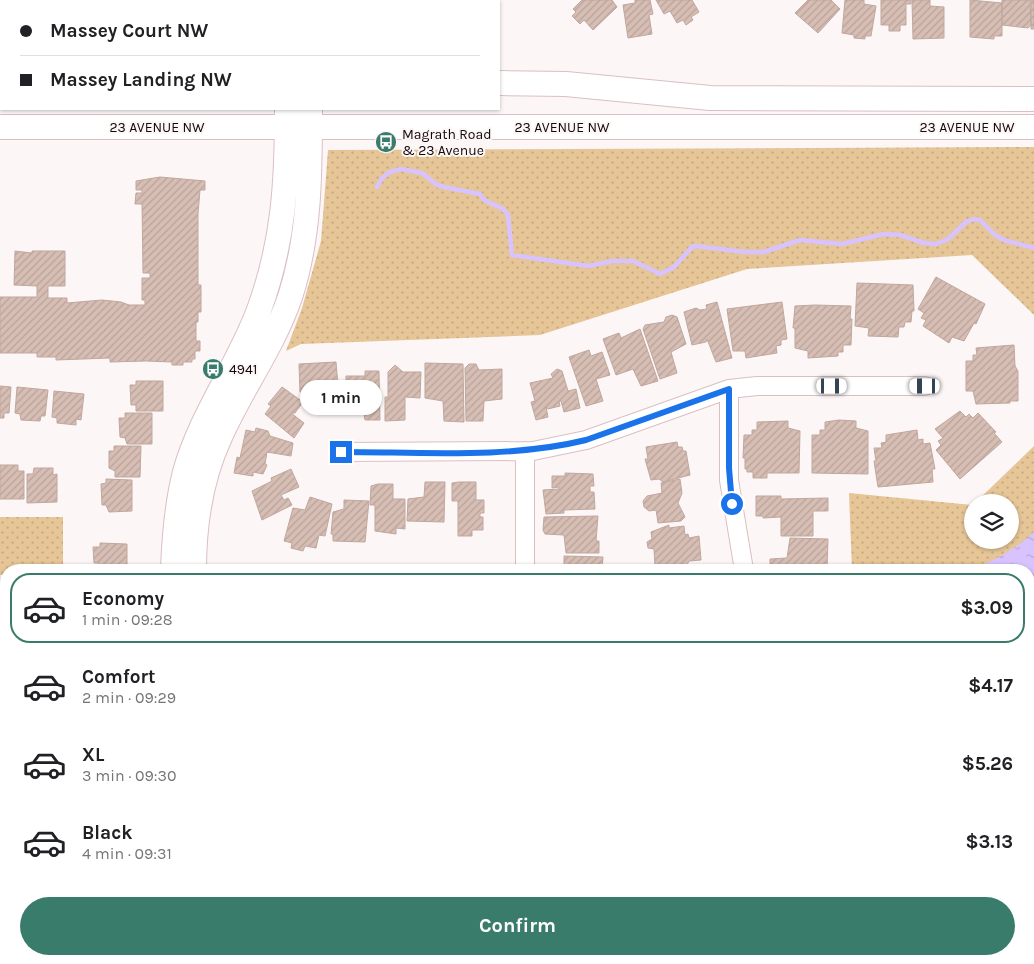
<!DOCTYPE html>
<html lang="en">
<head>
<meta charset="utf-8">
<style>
	body { margin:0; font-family:Karla,sans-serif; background:#f6f6f6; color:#202124; height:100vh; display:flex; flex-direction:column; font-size:19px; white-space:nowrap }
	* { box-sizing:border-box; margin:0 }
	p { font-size:16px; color:#757577 }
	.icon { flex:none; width:28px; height:28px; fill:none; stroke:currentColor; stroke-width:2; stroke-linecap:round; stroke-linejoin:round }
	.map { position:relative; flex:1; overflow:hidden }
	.side { position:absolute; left:0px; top:564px; width:1035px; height:401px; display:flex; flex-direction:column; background:#fff; border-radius:20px 20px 0 0; box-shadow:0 1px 4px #0004 }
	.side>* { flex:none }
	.top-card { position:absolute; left:0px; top:0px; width:500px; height:110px; box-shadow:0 1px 4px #0004; display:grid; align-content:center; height:110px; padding:0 20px; background:#fff }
	.controls { position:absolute; left:964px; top:494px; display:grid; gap:10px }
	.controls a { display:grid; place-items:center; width:55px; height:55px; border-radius:50%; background:#fff; box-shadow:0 1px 4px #0004; font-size:25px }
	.end { position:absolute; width:22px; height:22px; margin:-11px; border:6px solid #1a73e8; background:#fff; box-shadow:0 0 0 2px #fff }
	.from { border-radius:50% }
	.bubble { position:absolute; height:35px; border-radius:18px; background:#fff; box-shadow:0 1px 4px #0004; font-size:16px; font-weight:700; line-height:35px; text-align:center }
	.car { position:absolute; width:15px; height:30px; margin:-15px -8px; border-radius:6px; box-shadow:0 0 4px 1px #0007; background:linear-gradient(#fff 24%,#345 0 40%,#fff 0 76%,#345 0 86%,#fff 0) }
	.top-card b { display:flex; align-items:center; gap:18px; height:48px; font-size:19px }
	.top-card b+b { border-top:1px solid #e0e0e0 }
	.top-card i { width:12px; height:12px; background:#202124 }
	ul { padding:9px 0 0; list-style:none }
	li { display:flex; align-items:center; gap:15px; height:70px; margin:0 10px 8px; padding:0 10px; border:2px solid transparent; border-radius:20px }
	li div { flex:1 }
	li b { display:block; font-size:19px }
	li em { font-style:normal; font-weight:700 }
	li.current { border-color:#3a7c6c }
	li>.icon { width:45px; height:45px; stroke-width:1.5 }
	.primary-button { display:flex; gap:10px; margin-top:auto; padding:10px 20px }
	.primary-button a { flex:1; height:58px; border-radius:30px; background:#3a7c6c; color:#fff; font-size:20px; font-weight:700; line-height:58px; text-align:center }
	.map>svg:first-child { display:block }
	.park { fill:url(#park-dots) }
	.water { fill:url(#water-ripples) }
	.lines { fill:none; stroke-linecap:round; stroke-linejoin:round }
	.stream { stroke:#d8c3ff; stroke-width:4.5 }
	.building { fill:url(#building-hatch); stroke:#c0a79e }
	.street-casing { stroke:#dbbfc3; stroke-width:20 }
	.secondary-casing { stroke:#dbbfc3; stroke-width:26 }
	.street { stroke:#fff; stroke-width:18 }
	.secondary { stroke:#fff; stroke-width:24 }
	.route { stroke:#1a73e8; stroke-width:6 }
	.labels { text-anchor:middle; stroke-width:4; stroke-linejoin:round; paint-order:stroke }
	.street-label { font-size:14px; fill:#12090b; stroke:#fcf6f7 }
	.poi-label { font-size:14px; fill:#12090b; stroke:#fcf6f7; text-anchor:start }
</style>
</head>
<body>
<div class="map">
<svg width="1034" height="964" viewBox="0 0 1034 964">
	<defs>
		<pattern id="park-dots" width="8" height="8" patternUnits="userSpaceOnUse" patternTransform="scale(1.25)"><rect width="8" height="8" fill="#e6c596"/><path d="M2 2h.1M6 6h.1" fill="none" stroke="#c4a880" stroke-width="1.8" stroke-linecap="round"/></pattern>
		<pattern id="water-ripples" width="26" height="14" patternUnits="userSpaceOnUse" patternTransform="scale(1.25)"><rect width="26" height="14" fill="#d8c3ff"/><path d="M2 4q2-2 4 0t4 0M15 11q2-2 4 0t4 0" fill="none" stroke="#b8a6d9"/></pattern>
		<pattern id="building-hatch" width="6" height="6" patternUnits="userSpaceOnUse" patternTransform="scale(1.25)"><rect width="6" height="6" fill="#d7beb4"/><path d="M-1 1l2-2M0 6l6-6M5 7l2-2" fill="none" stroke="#b8a299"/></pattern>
	</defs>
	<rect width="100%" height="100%" fill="#fcf6f7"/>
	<path class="park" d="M 1034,147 L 1034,315 L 972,255 L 747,269 L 540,335 L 301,344 L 286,351 L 302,308 L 321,241 L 328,150 Z
		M 1034,446 L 1034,836 L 1029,835 L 1029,570 L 852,570 L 849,493 L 972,505 L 972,540 L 1010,540 L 1010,502 L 976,502 Z
		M 0,517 L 63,517 L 63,570 L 6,570 L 6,575 L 0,575 Z"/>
	<path class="water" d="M 1034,532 L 1034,748 L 1029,746 L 1029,570 L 969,570 C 995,561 1014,550 1034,532 Z"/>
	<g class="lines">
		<path class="stream" d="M 377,187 L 382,178 L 390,172 L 401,169 L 422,173 L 437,185 L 444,187 L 480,194 L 484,200 L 503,209 L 508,215 L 512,255 L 588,266 L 613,261 L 633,261 L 660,274 L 674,267 L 692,247 L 695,246 L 745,252 L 764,252 L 800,240 L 842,244 L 884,234 L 900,235 L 924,243 L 936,244 L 948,239 L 966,222 L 974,219 L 980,220 L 995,235 L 1004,240 L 1034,248"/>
	</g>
	<path class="building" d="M 0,0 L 184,0 L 1,1 L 1,28 Z
		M 421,0 L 442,0 L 442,1 L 421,1 Z
		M 452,0 L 479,0 L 480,1 L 453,1 Z
		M 582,0 L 612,0 L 617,7 L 593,30 L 584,20 L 580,24 L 572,16 L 576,12 L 573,9 Z
		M 635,0 L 650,0 L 653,14 L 649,15 L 652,34 L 628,38 L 623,5 L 635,3 Z
		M 656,0 L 692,0 L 699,12 L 691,17 L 693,20 L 686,25 L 683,20 L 677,23 L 670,11 L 664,14 Z
		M 808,0 L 831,0 L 840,9 L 818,33 L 795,13 Z
		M 845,0 L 864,0 L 864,4 L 876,6 L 871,36 L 865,36 L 865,39 L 854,38 L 854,35 L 842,33 Z
		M 881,0 L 911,0 L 911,4 L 906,4 L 906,25 L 900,25 L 900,31 L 889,31 L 889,25 L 881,25 Z
		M 912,0 L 930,0 L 930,6 L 944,7 L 944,38 L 913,39 Z
		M 970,0 L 1002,3 L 1002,36 L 994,36 L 994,39 L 970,37 Z
		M 1002,0 L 1030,0 L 1031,25 L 1028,28 L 1002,25 Z
		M 1031,0 L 1034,0 L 1034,29 L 1031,29 Z
		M 160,177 L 205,181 L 205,190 L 200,190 L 198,214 L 198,285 L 201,285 L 201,312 L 198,312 L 198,322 L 196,322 L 196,341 L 200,341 L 200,351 L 195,351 L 195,359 L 192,359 L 192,362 L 183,362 L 183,365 L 172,365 L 172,362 L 146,361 L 110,362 L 110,358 L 56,360 L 56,357 L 37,357 L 37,353 L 0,353 L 0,297 L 37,297 L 37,286 L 14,285 L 15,251 L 32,253 L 32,251 L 65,251 L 65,286 L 48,286 L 48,298 L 67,298 L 67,303 L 102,300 L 121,302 L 129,305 L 145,305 L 145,300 L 142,300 L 142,278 L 150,278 L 150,273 L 143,273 L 142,204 L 135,204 L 136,193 L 142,193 L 142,190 L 136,190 L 136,181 Z
		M 936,277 L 985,304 L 976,324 L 974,323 L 964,341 L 952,337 L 949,343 L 923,326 L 926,320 L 921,318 L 924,313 L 918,309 Z
		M 857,283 L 913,285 L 914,311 L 912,311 L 911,322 L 905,322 L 904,327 L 899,327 L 898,337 L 868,336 L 869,328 L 855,326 Z
		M 717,302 L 732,358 L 716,362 L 707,339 L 706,342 L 692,345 L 684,312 L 696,308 L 700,310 L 707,309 L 706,305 Z
		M 782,302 L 787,339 L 781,340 L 781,345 L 776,346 L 777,353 L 746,358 L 745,351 L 733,351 L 727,309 Z
		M 815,305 L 851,306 L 850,319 L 852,319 L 851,345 L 843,345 L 843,352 L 838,352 L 838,356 L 808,358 L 808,351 L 795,348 L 795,328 L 793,328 L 795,306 Z
		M 672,315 L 677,317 L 686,344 L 671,352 L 677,373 L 660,379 L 643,329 L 645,325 L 664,322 L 666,317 Z
		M 640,329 L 658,381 L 641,386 L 633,369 L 616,375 L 603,339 L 619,333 L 621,338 Z
		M 1014,345 L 1015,366 L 1018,371 L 1018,401 L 1010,401 L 1010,403 L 976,404 L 973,391 L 966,391 L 966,361 L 973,361 L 973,355 L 977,355 L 976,348 Z
		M 589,350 L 591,356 L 602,352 L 610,375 L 596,379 L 603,401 L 586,406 L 569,357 Z
		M 336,362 L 338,386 L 342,386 L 344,410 L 326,412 L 323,392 L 300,392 L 299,364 Z
		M 425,363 L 463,364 L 464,422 L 444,421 L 443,401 L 425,398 Z
		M 469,364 L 476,364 L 479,370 L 502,369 L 502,399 L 484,401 L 483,421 L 466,421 L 465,368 Z
		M 395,365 L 403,372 L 421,372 L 420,398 L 405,397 L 405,420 L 385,421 L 385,397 L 388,397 L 388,372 Z
		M 557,369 L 562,371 L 568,391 L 576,389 L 580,408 L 564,412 L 561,401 L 559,401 L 560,406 L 548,409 L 546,407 L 548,417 L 536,420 L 531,402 L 535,401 L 530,383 L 553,378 L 551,374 Z
		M 365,371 L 379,371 L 380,420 L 365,420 L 362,399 L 346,399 L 346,376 L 365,376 Z
		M 136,381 L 163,381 L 163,411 L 136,411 L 136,405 L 131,405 L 130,385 L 136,385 Z
		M 0,386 L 11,387 L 9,413 L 4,413 L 4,418 L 0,418 Z
		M 17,387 L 48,390 L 45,416 L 41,416 L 40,421 L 21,420 L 20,414 L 15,413 Z
		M 282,387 L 303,402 L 295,413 L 291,413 L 304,423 L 294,438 L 265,414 L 271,406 L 268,404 Z
		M 54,391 L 84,394 L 81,420 L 76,419 L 76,425 L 57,423 L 57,418 L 52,417 Z
		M 960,411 L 966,417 L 969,414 L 973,418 L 978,413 L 996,432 L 994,433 L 1002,442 L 960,479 L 936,450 L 941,445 L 938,441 L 943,438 L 935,429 Z
		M 125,413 L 152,413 L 152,444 L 127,444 L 125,438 L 120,437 L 119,418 L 125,418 Z
		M 839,420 L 856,421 L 856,428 L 868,431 L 868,474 L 812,473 L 812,435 L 820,435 L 820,430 L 825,430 L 825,422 Z
		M 788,421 L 788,428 L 800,431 L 799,473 L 767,473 L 767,478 L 753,478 L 753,472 L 747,472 L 747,469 L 745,469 L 745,458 L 743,458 L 744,435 L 752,435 L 752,430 L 757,430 L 757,422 Z
		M 256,428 L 268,431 L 270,436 L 293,443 L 291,456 L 267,452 L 265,464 L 267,465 L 263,474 L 253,472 L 253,476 L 234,473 L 237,457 L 240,458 L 246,430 L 255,432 Z
		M 917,430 L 918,440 L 923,439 L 923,444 L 930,443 L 935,469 L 932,469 L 933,482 L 878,487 L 874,461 L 876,461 L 874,448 L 882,448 L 881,443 L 886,442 L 886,435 Z
		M 677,442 L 678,447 L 682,447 L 683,451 L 686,451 L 690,475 L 663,482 L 659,479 L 651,480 L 645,459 L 648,459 L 646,447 Z
		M 114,446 L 141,446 L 140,477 L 115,477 L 115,471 L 109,468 L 109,451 L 114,451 Z
		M 0,465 L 18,465 L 18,471 L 24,471 L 24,499 L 0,499 Z
		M 34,468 L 53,468 L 53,475 L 57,474 L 57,502 L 27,503 L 27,474 L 33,474 Z
		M 291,469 L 299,487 L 281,495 L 284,500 L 288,498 L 292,505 L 262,520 L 252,491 L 272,481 L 271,478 Z
		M 565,473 L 593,474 L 594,486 L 590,486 L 590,492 L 594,492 L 595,509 L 564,510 L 564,513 L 546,514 L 543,490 L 559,489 L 559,487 L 552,488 L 552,476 L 565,476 Z
		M 106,479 L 132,480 L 132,511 L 109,512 L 106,505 L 102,505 L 101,484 L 106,483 Z
		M 680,479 L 682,493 L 678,503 L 685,517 L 681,521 L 658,523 L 656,510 L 649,511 L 644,507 L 643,501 L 647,496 L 662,493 L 661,483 Z
		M 425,482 L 445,482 L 444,522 L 407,521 L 408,499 L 424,497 Z
		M 459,482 L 476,482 L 476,500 L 484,500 L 484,513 L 480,513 L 480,517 L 483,517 L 483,530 L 472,530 L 472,536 L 458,536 L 458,501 L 452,501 L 452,483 Z
		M 378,484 L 393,484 L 393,499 L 405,499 L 405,529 L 396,528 L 396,534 L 375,531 L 375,505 L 370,505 L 371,486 Z
		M 756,496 L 781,496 L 781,499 L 828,498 L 828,511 L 813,511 L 813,536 L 781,536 L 781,517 L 763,518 L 763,516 L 756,516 Z
		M 310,497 L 332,504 L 325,536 L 319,535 L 316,548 L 305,546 L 303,551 L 291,548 L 292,543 L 284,541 L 293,508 L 305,510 Z
		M 344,500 L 369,501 L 365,542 L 333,541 L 333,534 L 331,534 L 333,512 L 344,509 Z
		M 598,516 L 596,541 L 599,541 L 599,553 L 566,553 L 564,535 L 545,534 L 543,530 L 544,517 Z
		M 669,525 L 669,528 L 684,526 L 685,535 L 688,534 L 689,538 L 699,536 L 701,560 L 689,561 L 687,565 L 657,569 L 655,566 L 654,549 L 648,548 L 647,542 L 652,539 L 651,532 Z
		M 790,538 L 828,539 L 827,570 L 770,570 L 770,559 L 787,558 Z
		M 100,543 L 127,544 L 127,568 L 99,569 L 99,563 L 94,563 L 93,547 L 100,547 Z
		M 564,556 L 603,557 L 602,570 L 564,570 Z
		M 459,565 L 482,565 L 482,570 L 428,570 L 436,568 L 459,569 Z
		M 0,593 L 6,593 L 6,628 L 0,628 Z
		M 0,673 L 3,673 L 3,677 L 6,677 L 6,704 L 0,704 Z
		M 0,752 L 6,752 L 6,789 L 0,789 Z
		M 6,850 L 6,885 L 5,885 Z
		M 1029,863 L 1034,865 L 1034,898 L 1032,898 L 1029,907 Z
		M 0,950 L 5,950 L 5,964 L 0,964 Z
		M 8,959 L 28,959 L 29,964 L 8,964 Z
		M 97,959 L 120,959 L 122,964 L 87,964 L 87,960 Z
		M 321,959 L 354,959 L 354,962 L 320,964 Z
		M 690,959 L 728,959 L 725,964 L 697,964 Z
		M 739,959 L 786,959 L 784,964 L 737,964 Z
		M 808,959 L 845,959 L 843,964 L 817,964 L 807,960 Z
		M 947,959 L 960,959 L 965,960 L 963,964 L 944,964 Z"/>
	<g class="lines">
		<g class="street-casing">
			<path id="street" d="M 729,389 L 729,480 L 744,570
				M 525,451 L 525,570
				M 341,452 L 533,451 L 586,440 L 729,389 L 757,386 L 925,386
				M 0,827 L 6,827
				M 1029,945 L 1034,948
				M 62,959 L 62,964
				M 880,964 L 881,959"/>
		</g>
		<g class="secondary-casing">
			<path id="secondary" d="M 285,0 L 285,1
				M 306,0 L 306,1
				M 0,83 L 1,83
				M 499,83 L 566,84 L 710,98 L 1034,99
				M 0,127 L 1034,127
				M 173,570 C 174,538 177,504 185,472 C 201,415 238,366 259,310 C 284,241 287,182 287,109
				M 194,570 C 194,525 201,478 220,437 C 241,389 273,347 290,297 C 310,236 310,172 310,109
				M 185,959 L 185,964"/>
		</g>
		<use href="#street" class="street"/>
		<use href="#secondary" class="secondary"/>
	</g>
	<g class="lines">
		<path class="route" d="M 341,452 C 420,452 509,459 586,440 L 729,389 L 729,468 L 732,504"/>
	</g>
	<defs>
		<g id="bus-disc" transform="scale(1.125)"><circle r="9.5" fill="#3a7c6c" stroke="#fcf6f7"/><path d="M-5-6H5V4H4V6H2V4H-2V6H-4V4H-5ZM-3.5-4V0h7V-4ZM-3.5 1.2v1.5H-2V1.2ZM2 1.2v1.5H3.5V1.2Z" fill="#fff"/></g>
	</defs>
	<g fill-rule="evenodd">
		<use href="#bus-disc" x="386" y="142"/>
		<use href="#bus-disc" x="213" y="369"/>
	</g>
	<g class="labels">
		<g class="street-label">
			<text x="157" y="132">23 AVENUE NW</text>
			<text x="562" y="132">23 AVENUE NW</text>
			<text x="967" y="132">23 AVENUE NW</text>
		</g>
		<g class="poi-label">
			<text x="402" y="139">Magrath Road<tspan x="402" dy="16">&amp; 23 Avenue</tspan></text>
			<text x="229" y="374">4941</text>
		</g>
	</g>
</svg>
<div class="controls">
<a><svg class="icon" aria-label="layers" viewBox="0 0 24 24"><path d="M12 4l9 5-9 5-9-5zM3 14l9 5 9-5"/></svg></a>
</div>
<i class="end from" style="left:732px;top:504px"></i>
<i class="end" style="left:341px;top:452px"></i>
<div class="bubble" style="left:300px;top:380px;width:82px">1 min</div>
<i class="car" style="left:832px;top:386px;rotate:90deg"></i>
<i class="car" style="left:925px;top:386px;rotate:270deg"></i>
<div class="top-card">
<b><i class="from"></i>Massey Court NW</b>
<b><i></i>Massey Landing NW</b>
</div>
<section class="side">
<ul>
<li class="current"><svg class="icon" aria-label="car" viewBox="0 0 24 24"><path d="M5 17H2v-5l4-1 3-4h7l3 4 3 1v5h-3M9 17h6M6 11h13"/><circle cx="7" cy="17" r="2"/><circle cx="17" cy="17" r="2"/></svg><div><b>Economy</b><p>1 min · 09:28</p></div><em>$3.09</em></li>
<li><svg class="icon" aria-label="car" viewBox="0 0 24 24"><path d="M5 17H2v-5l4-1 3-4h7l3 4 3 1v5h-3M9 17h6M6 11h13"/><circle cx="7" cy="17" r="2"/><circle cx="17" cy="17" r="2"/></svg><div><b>Comfort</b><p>2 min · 09:29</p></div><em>$4.17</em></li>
<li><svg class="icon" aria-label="car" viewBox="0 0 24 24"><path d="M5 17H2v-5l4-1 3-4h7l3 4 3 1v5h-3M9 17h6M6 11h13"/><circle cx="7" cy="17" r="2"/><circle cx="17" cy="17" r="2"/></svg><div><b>XL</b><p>3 min · 09:30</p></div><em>$5.26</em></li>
<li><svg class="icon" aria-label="car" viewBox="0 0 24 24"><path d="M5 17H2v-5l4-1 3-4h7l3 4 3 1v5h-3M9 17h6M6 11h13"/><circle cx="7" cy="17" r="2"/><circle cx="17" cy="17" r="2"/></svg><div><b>Black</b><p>4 min · 09:31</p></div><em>$3.13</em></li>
</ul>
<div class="primary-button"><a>Confirm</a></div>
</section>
</div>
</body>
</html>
